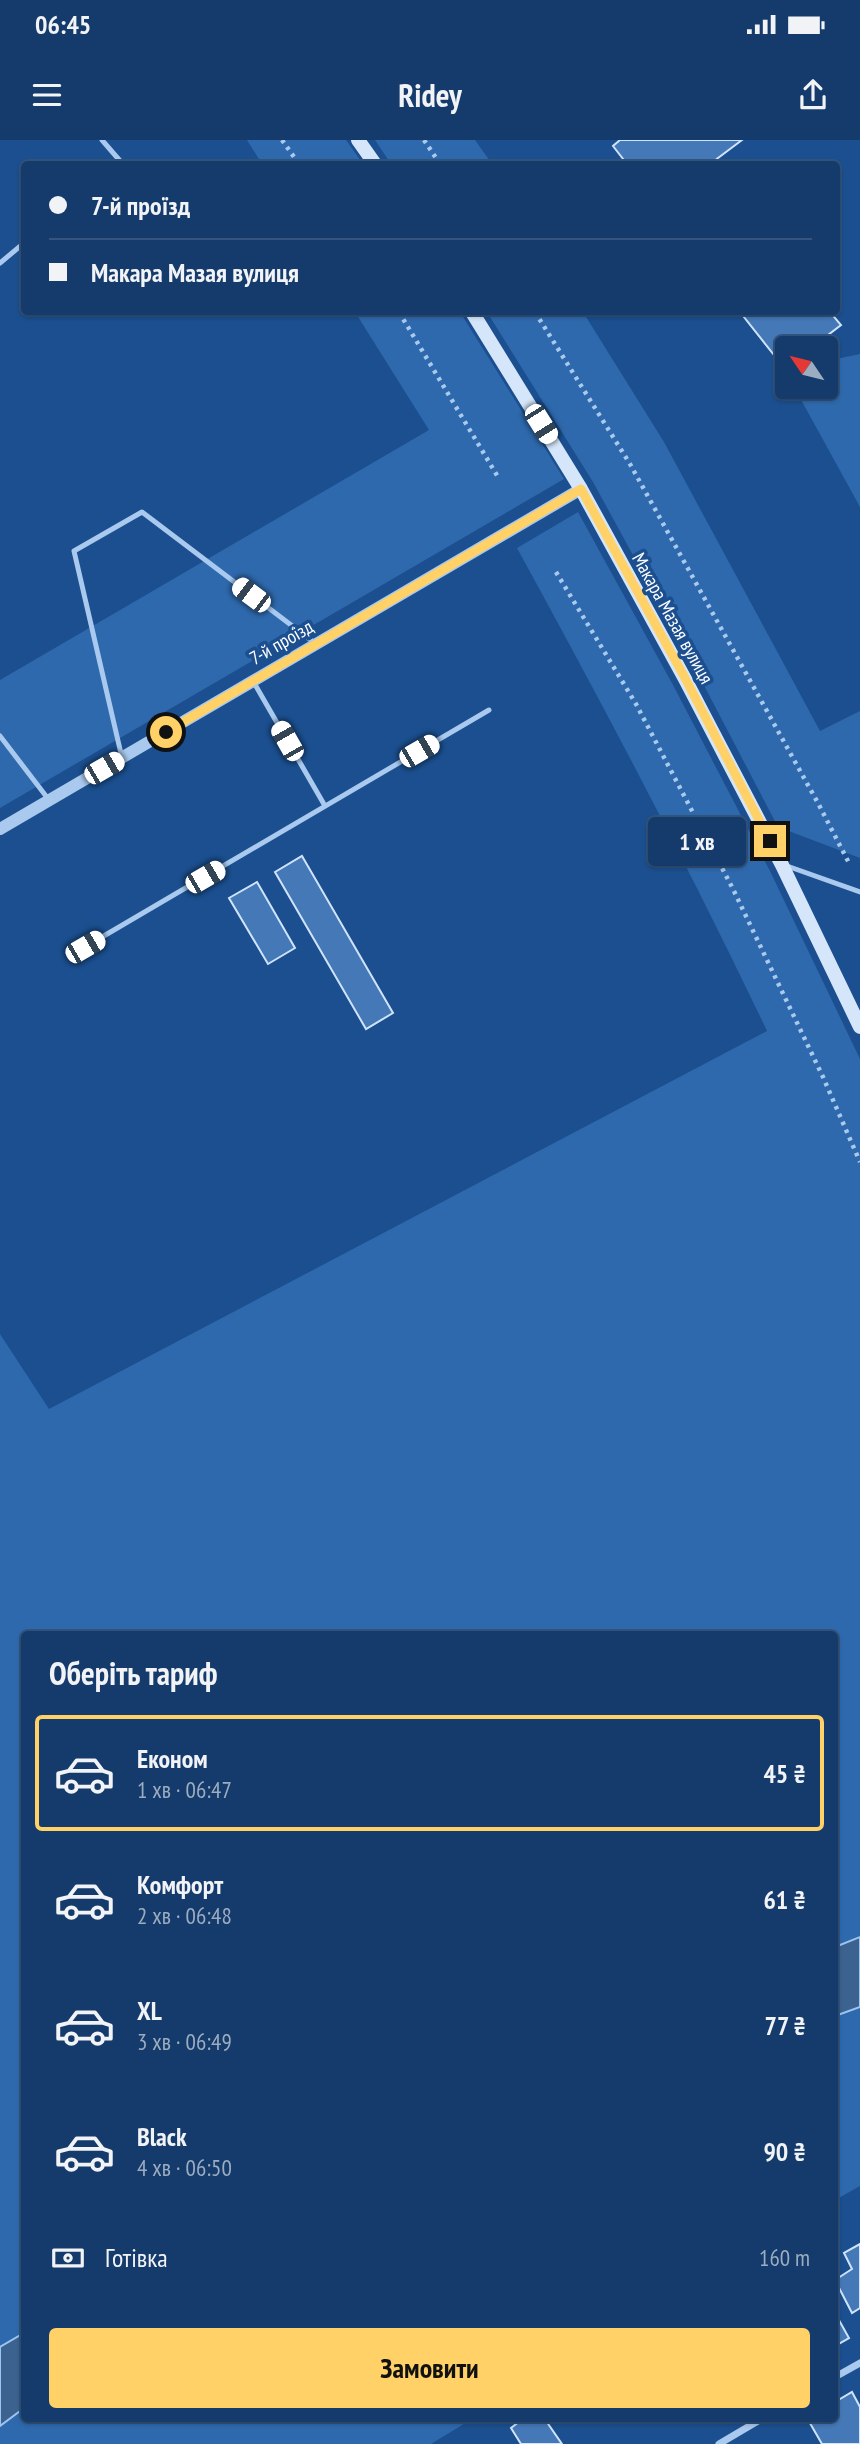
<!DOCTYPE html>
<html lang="uk">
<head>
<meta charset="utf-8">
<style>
	body { margin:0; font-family:"PT Sans Narrow",sans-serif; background:#214673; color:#f1f3f6; height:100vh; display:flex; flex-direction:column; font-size:26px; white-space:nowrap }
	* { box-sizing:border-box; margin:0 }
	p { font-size:23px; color:#9dadc1 }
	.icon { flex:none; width:38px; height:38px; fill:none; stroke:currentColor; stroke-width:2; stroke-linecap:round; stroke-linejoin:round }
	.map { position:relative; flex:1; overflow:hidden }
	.sheet { position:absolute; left:21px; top:1491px; width:817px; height:791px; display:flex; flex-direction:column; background:#143b6b; border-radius:7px; box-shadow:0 2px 5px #0004,0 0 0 2px #33557e }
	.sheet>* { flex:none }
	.top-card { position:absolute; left:21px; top:21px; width:819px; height:154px; border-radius:7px; box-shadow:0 2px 5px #0004,0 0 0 2px #33557e; display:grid; align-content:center; height:154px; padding:0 28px; background:#143b6b }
	.needle { width:46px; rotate:305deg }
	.fabs { position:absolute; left:775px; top:196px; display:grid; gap:14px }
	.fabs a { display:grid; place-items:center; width:63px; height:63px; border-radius:7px; background:#143b6b; box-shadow:0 2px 5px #0004,0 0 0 2px #33557e; font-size:35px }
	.end { position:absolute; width:32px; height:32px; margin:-16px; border:9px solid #ffd166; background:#111; box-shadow:0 0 0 4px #111 }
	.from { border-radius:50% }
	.bubble { position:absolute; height:49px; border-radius:7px; background:#143b6b; box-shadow:0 2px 5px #0004,0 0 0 2px #33557e; font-size:23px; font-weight:800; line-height:49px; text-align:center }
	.car { position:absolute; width:21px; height:42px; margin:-21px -10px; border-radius:9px; box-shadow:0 0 5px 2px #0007; background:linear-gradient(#fff 24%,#345 0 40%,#fff 0 76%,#345 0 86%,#fff 0) }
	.top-card b { display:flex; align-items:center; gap:24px; height:66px; font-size:26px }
	.top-card b+b { border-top:2px solid #33557e }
	.top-card i { width:18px; height:18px; background:#f1f3f6 }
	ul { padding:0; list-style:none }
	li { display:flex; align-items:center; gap:21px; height:116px; margin:0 14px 10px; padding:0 14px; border:4px solid transparent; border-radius:7px }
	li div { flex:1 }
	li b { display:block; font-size:26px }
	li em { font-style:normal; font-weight:800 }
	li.current { border-color:#ffd166 }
	li>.icon { width:63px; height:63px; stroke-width:1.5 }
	h2 { padding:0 28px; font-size:32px; line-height:84px }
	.pay { display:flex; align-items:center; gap:18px; height:77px; padding:0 28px; font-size:26px }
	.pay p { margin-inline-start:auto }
	.button { display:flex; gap:14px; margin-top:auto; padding:14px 28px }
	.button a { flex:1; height:80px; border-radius:7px; background:#ffd166; color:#111; font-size:28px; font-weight:800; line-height:80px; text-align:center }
	.status { display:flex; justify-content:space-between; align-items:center; height:49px; padding:0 35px; background:#143b6b; direction:ltr }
	.status svg { height:19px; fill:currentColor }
	header { display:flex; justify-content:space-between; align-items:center; height:91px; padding:0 28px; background:#143b6b; font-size:32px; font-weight:800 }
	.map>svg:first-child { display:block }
	.green { fill:#2e69ad }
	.water { fill:#3c6290; stroke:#9cc4f0; stroke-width:2 }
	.building { fill:#4478b7; stroke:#cfe3fa; stroke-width:2 }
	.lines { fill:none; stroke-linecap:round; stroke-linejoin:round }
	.path { stroke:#a9c9ee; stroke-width:4.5; stroke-dasharray:3.5 5; stroke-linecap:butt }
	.service { stroke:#a9c9ee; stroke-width:5 }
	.minor { stroke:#a9c9ee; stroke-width:7 }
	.tertiary { stroke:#a9c9ee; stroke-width:12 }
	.secondary { stroke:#d6e6fa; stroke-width:14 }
	.route { stroke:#ffd166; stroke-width:9 }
	.labels { text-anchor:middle; stroke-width:7; stroke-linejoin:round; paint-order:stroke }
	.street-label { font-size:19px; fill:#fff; stroke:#1b4f8f }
</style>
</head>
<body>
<div class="status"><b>06:45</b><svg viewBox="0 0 49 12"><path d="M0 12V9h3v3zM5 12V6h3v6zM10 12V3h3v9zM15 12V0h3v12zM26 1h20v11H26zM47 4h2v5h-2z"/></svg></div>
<header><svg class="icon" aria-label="menu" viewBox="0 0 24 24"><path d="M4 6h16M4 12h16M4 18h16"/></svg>Ridey<svg class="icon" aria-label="share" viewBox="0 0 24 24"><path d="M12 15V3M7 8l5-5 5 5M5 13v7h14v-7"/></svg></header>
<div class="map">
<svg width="860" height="2304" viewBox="0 0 860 2304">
	<rect width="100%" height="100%" fill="#1b4f8f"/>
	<path class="green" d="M 247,0 L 346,0 L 363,24 L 262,24 Z
		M 375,0 L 475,0 L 492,24 L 391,24 Z
		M 355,172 L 460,172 L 564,339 L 0,668 L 0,540 L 429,290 Z
		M 487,172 L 583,172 L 664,302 L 820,591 L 860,571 L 860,718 L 778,687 L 697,532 L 593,342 Z
		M 860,214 L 860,367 L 794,247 L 826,247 L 826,221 Z
		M 578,372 L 673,545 L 770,731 L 860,919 L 860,1797 L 835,1807 L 835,1494 L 24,1494 L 24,2193 L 0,2207 L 0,1194 L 49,1269 L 767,891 C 689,727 604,567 517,408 Z
		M 860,1867 L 860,2046 L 835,2060 L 835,1876 Z
		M 24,2268 L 24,2278 L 472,2279 L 431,2304 L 0,2304 L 0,2286 Z"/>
	<path class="water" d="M 860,1797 L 860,1867 L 835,1876 L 835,1807 Z
		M 24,2193 L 24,2268 L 0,2286 L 0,2207 Z"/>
	<path class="building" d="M 620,0 L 742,0 L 710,24 L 627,24 L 613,6 Z
		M 740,172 L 830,172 L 841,185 L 811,208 L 788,208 L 788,227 L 785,229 Z
		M 302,716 L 393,873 L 366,889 L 275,732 Z
		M 257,742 L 295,808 L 268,824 L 229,758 Z
		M 860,2104 L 860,2168 L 852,2173 L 835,2140 L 852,2129 L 844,2113 Z
		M 835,2173 L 849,2198 L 835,2206 Z
		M 852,2252 L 860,2267 L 860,2304 L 822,2304 L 807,2278 L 835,2278 L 835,2262 Z
		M 524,2278 L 544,2278 L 562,2304 L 521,2304 L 511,2288 Z"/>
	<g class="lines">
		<path class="path" d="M 282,0 L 299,24
			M 424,0 L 440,24
			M 399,172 L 498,337
			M 535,172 L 630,324 L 819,665 L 850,725
			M 556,432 L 636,564 L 733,749 L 823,937 L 860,1022"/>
		<path class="service" d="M 102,0 L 121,22 L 118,24
			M 0,123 L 24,103
			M 253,541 L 325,666
			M 0,596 L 49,660
			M 122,618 L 74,411 L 142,372 L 316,504
			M 787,726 L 860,752
			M 85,807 L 489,570"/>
		<path class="minor" d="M 835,2237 L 860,2223
			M 719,2304 L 763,2278"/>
		<path class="tertiary" d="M 0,689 L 581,349"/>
		<path class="secondary" d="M 358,0 L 375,24
			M 472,172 L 581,349 L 685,539 L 782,725 L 860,887"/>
	</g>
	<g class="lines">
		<path class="route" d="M 166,592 L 581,349 L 685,538 L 770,701"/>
	</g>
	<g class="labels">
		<g class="street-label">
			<text transform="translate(673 478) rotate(61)" y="7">Макара Мазая вулиця</text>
			<text transform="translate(281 502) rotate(-30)" y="7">7-й проїзд</text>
		</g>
	</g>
</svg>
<div class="fabs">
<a><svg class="needle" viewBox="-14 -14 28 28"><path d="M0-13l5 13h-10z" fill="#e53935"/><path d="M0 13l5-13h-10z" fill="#9dadc1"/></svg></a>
</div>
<i class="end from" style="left:166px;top:592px"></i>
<i class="end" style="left:770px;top:701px"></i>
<div class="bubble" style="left:648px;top:677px;width:98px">1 хв</div>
<i class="car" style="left:541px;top:284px;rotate:148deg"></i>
<i class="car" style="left:251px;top:455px;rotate:307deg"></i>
<i class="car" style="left:287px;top:601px;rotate:330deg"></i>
<i class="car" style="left:419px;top:611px;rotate:60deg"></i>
<i class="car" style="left:104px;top:628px;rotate:60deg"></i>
<i class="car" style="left:205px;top:737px;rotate:60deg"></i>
<i class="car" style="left:85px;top:807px;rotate:60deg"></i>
<div class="top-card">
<b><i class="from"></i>7-й проїзд</b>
<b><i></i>Макара Мазая вулиця</b>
</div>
<section class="sheet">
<h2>Оберіть тариф</h2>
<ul>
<li class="current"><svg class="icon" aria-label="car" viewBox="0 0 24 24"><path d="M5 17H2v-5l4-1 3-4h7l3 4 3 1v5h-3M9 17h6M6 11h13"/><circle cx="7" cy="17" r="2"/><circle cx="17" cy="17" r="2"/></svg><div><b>Економ</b><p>1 хв · 06:47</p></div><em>45 ₴</em></li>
<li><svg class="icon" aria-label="car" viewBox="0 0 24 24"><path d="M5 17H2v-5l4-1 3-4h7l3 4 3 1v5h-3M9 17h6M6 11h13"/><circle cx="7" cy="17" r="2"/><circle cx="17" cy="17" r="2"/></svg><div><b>Комфорт</b><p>2 хв · 06:48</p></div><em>61 ₴</em></li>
<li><svg class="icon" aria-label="car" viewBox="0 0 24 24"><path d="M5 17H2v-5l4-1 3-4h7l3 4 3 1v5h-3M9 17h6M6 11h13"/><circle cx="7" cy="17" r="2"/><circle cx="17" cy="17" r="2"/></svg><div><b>XL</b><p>3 хв · 06:49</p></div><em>77 ₴</em></li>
<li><svg class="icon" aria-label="car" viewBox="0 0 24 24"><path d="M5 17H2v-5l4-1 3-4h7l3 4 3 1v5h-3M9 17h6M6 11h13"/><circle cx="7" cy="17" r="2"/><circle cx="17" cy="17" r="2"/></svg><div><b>Black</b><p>4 хв · 06:50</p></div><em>90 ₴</em></li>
</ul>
<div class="pay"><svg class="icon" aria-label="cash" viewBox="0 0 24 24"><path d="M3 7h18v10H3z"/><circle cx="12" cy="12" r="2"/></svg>Готівка<p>160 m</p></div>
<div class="button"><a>Замовити</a></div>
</section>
</div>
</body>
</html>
